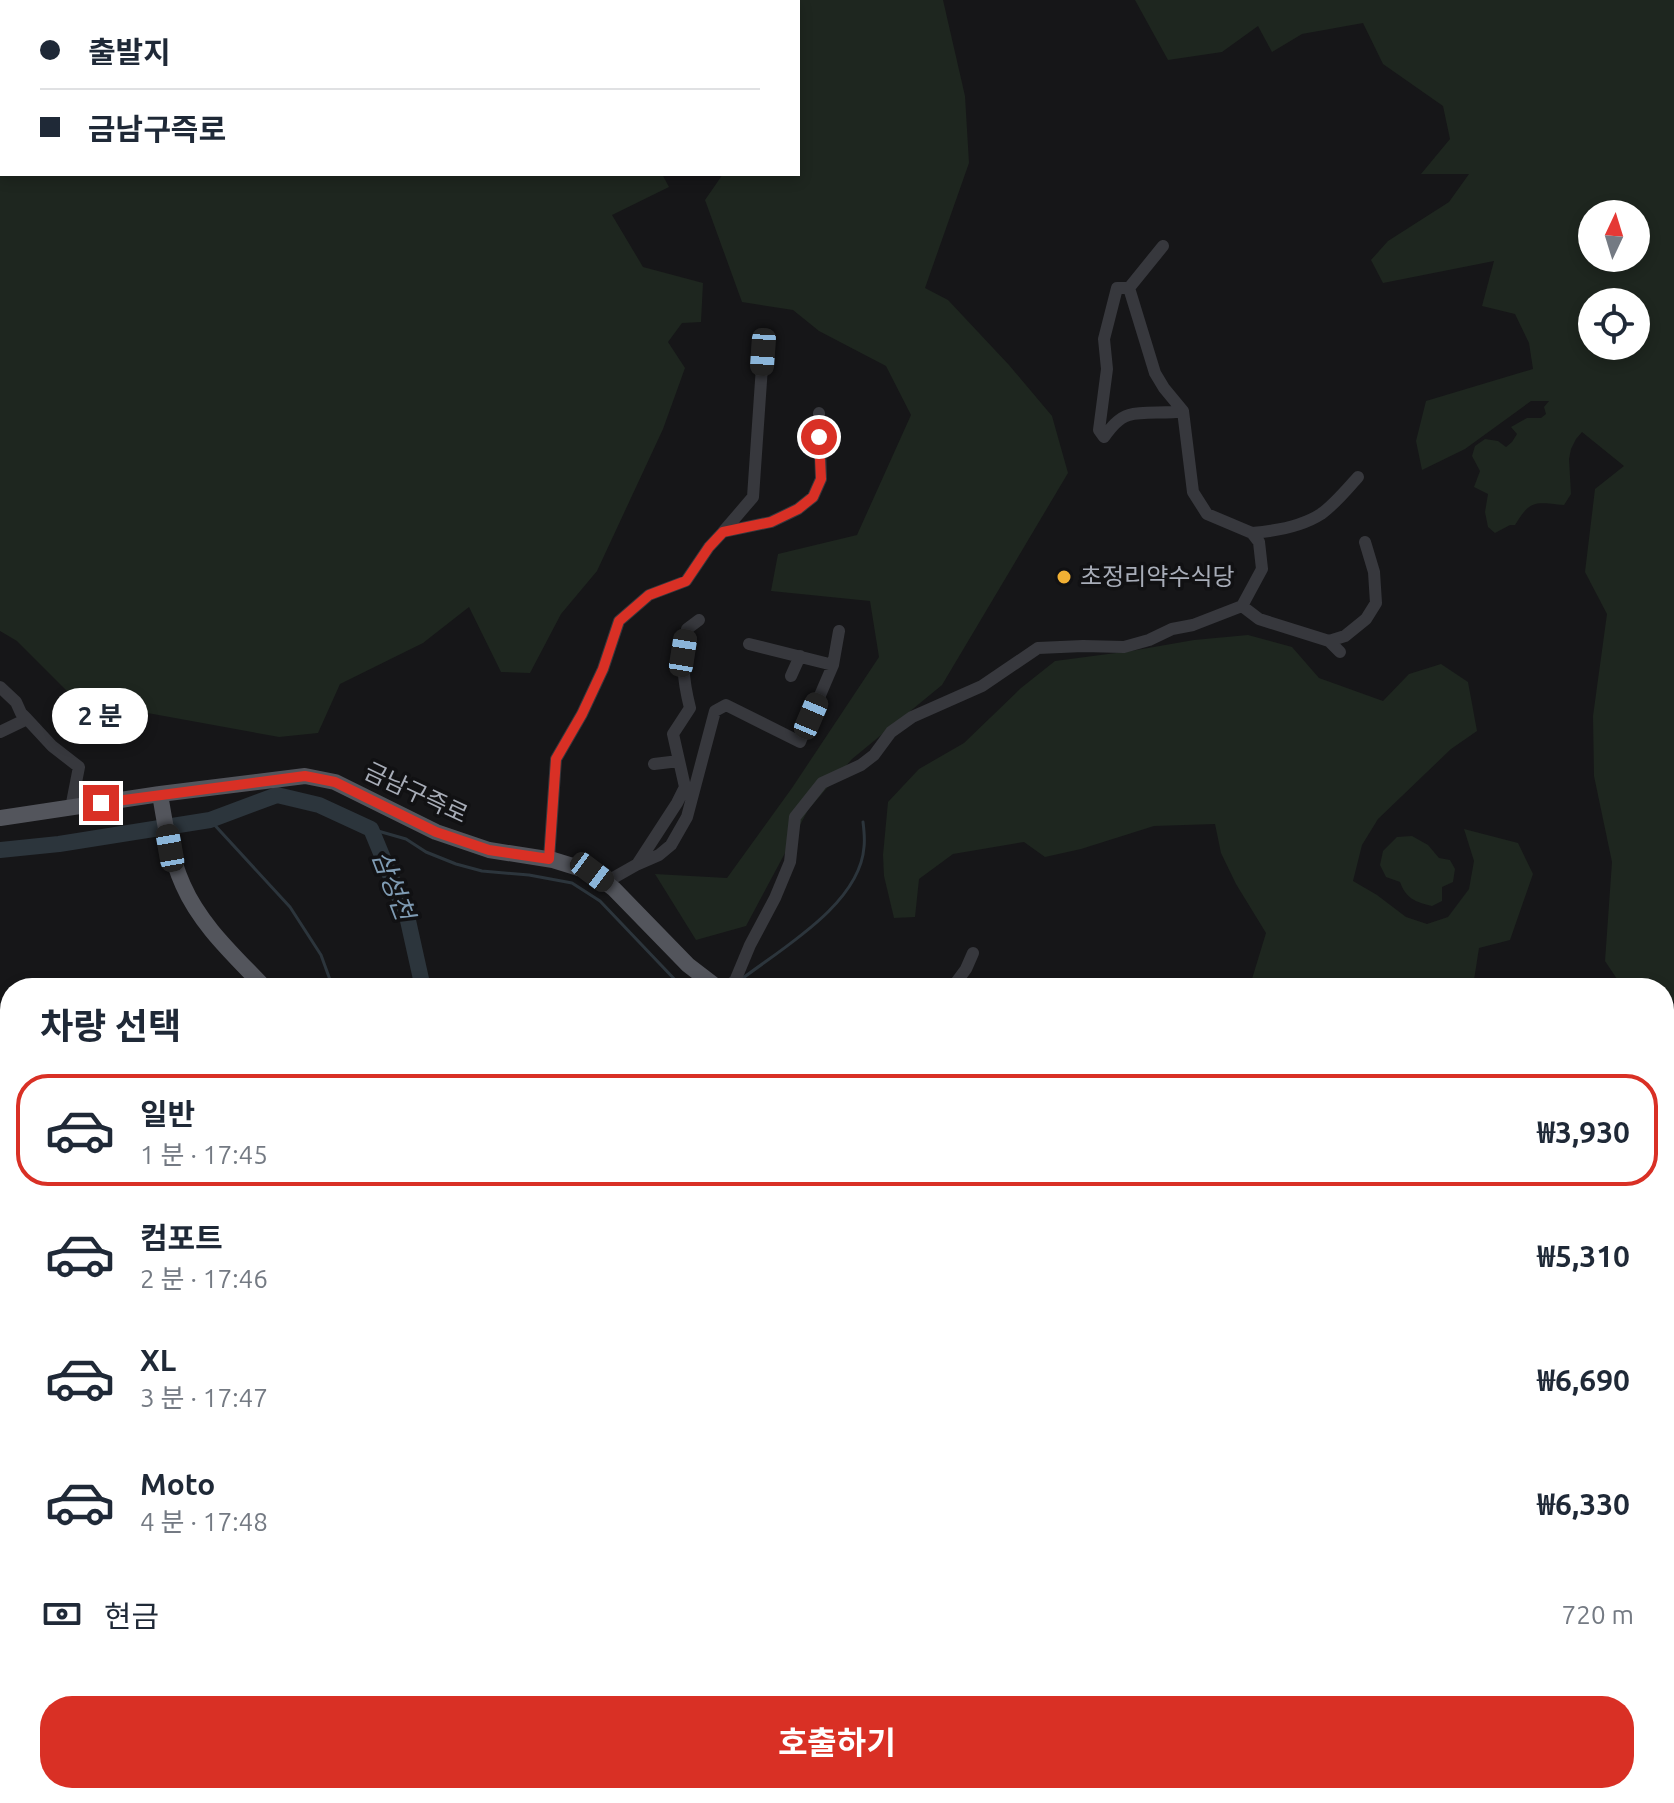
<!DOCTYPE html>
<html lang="ko">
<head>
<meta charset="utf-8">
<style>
	body { margin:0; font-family:Ubuntu,"Noto Sans KR",sans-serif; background:#f2f2f3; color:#1f2937; height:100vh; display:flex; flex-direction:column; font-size:30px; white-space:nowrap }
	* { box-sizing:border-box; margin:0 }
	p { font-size:26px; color:#747a83 }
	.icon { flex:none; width:44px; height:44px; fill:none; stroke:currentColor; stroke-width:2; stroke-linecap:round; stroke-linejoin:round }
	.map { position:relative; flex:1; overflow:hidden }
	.details { position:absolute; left:0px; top:978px; width:1674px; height:826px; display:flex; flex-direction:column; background:#fff; border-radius:32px 32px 0 0; box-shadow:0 4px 12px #0003 }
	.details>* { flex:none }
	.guide { position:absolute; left:0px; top:0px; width:800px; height:176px; box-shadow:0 4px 12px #0003; display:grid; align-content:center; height:176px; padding:0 40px; background:#fff }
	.needle { width:52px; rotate:4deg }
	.fabs { position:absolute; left:1578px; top:200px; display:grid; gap:16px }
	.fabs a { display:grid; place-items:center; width:72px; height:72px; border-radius:50%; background:#fff; box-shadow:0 4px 12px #0003; font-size:40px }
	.end { position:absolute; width:36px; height:36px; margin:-18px; border:10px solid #d93025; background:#fff; box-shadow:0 0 0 4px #fff }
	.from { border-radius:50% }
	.bubble { position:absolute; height:56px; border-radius:28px; background:#fff; box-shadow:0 4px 12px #0003; font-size:26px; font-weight:700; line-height:56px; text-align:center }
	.car { position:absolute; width:24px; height:48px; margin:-24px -12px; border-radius:10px; box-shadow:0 0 6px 2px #0007; background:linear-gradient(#222 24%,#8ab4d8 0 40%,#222 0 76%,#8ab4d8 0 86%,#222 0) }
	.guide b { display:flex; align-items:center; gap:28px; height:76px; font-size:30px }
	.guide b+b { border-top:2px solid #e0e1e3 }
	.guide i { width:20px; height:20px; background:#1f2937 }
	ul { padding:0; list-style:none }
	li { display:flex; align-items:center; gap:24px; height:112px; margin:0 16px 12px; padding:0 24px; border:4px solid transparent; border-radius:32px }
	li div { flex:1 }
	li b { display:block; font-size:30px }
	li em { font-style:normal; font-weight:700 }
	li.selected { border-color:#d93025 }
	li>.icon { width:72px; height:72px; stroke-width:1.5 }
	h2 { padding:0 40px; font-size:36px; line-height:96px }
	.pay { display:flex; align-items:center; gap:20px; height:88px; padding:0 40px; font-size:30px }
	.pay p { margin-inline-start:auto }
	.cta { display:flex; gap:16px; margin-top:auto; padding:16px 40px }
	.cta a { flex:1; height:92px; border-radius:32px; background:#d93025; color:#fff; font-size:32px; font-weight:700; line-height:92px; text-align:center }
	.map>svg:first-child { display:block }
	.green { fill:#1e261f; fill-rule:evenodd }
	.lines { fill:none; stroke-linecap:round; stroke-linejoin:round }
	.stream { stroke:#2c353c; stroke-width:3 }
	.river { stroke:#2c353c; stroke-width:16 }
	.minor { stroke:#37383d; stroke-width:12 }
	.major { stroke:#53555c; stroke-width:16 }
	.highway { stroke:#63666e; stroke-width:18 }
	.route { stroke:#d93025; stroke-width:10 }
	.poi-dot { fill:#f2b134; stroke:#111113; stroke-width:3 }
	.labels { text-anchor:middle; stroke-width:7; stroke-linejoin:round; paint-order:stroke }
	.poi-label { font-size:24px; fill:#a8adb8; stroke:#111113; text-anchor:start }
	.street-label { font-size:24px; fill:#a8adb8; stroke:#111113 }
	.water-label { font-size:26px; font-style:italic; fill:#7f9bb3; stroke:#111113 }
</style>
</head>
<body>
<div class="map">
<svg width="1674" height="1803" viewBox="0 0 1674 1803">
	<rect width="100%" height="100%" fill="#161618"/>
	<path class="green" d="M 0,0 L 943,0 L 965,96 L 969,163 L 925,288 L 948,300 L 1009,365 L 1052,416 L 1068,473 L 942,685 L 852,759 L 808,810 L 746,926 L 696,940 L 655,874 L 727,878 L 792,788 L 879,657 L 870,601 L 771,591 L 778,554 L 857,535 L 911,415 L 886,366 L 819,331 L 793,310 L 742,302 L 705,200 L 723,174 L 798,174 L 798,2 L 2,2 L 2,174 L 662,174 L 669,187 L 612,215 L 643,267 L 703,283 L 701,322 L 682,323 L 668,342 L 685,368 L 663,429 L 597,571 L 561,614 L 530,673 L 501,672 L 469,607 L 423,643 L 340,684 L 318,733 L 279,737 L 76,700 L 17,641 L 0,631 Z
		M 1135,0 L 1674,0 L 1674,1001 L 1664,999 L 1664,988 L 1638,988 L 1617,979 L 1605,961 L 1612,862 L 1594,776 L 1593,716 L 1607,614 L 1585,572 L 1595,489 L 1624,466 L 1582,432 L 1576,439 L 1571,449 L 1569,459 L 1571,494 L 1564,505 C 1536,503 1531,498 1515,525 L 1510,525 L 1495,533 L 1488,527 L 1485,512 L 1488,494 L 1474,487 L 1480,471 L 1472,456 L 1475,446 L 1485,439 L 1498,441 L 1506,447 L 1512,442 L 1517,434 L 1511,427 L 1527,418 L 1541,418 L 1546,414 L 1544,407 L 1549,401 L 1531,401 L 1465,449 L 1422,470 L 1416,441 L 1426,401 L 1533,369 L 1529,343 L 1515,314 L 1482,306 L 1494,261 L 1383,283 L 1371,260 L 1388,241 L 1449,202 L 1469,174 L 1421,174 L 1450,139 L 1443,106 L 1383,64 L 1363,23 L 1302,34 L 1272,52 L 1258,26 L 1222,52 L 1168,60 ZM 1592,214 L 1636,214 L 1636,258 L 1592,258 ZM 1636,302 L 1636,346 L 1592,346 L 1592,302 Z
		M 1248,635 L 1292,647 L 1319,678 L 1383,701 L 1409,674 L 1441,664 L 1468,682 L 1477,731 L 1451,749 L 1378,819 L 1362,845 L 1353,881 L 1377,895 L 1406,917 L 1427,924 L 1448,917 L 1469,889 L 1474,861 L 1464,829 L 1518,843 L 1533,874 L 1510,940 L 1479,948 L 1474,980 L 1485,988 L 1252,988 L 1252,979 L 1266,933 L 1236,884 L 1221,853 L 1215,824 L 1154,826 L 1081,849 L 1045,857 L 1024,842 L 953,854 L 919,879 L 915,917 L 894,918 L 884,876 L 883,855 L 888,802 L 919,769 L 964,743 L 1021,688 L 1055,661 L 1131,651 L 1194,640 Z
		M 1412,836 L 1428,845 L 1439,858 L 1450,860 L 1455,869 L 1453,882 L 1442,887 L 1442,901 L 1432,906 C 1416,902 1406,899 1400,882 L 1386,877 L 1380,865 L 1383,851 L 1397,837 Z
		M 0,1253 L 10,1253 L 10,1417 L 0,1420 Z
		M 10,1766 L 10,1794 L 64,1794 L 60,1803 L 0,1803 L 0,1767 Z
		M 177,1794 L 385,1794 L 366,1803 L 176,1803 Z"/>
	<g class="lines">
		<path class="stream" d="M 210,820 L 290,907 L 321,955 L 333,988
			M 371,829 L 406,839 L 426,852 L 456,864 L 482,871 L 529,875 L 572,883 L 600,901 L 680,985 L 686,988
			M 743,978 C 784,947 860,903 864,847 C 865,839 864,830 863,822
			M 654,1794 L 655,1803"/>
		<path class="river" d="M 0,850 L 59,844 L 210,820 L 277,795 L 319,805 L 371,829 L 407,916 L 423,988
			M 1664,1730 L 1674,1737"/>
		<path class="minor" d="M 1163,246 L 1129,288 L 1155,373 L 1164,388 L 1183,411 L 1193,492 L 1207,514 L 1252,533
			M 1129,288 L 1117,288 L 1104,339 L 1107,369 L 1099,430 L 1104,437 C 1110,429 1118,418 1129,415 C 1143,411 1166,414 1183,411
			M 723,532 L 753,497 L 763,352
			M 1242,606 L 1262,569 L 1259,542 L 1252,533 C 1276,531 1301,527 1321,514 C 1335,504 1347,489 1358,477
			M 749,644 L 833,665
			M 1340,652 L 1329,641 L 1345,636 L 1366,619 L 1376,603 L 1374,572 L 1365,542
			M 791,676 L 800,656
			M 0,687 L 16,702 L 21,713 L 27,719
			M 0,732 L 27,719 L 52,746 L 79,767 L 71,808
			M 654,764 L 679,761
			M 549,859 L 556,759 L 582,714 L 603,669 L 619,621 L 649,595 L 686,581 L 709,547 L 723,532 L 771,522 L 798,509 L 813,497 L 821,479 L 819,413
			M 638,863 L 677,803 L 685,787 L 673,734 L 690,708 C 682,676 682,661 687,629 L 699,620
			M 606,882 L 636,865 L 659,855 L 671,845 L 687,817 L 715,711 L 726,705 L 800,742 L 833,665 L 839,631
			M 725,988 L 735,981 L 750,945 L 775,898 L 790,862 L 795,817 L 822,783 L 861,765 L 874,755 L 891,732 L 912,717 L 982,686 L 1038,648 L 1083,646 L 1124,647 L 1149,640 L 1172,629 L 1193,625 L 1242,606 L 1259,619 L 1329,641
			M 952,988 L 966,969 L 973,953
			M 1664,1139 L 1674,1133
			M 1664,1762 L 1674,1769"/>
		<path class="major" d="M 160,794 C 165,825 170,856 183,885 C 201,926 235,956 265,988
			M 0,818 L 160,794 L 273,780 L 305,776 L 335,782 L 436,832 L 489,850 L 553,860 L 592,872 L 614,889 L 688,965 L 718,988
			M 1664,1219 L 1674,1221
			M 460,1794 C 467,1800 475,1800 482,1794"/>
		<path class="highway" d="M 0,1645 L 10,1646
			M 0,1671 L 10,1674
			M 665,1794 L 778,1803
			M 787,1794 L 844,1803
			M 903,1794 L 957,1803"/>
	</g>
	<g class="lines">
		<path class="route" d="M 101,803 L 305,776 L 335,782 L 436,832 L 489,850 L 549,859 L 556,759 L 582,714 L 603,669 L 619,621 L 649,595 L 686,581 L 709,547 L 723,532 L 771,522 L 798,509 L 813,497 L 821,479 L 819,437"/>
	</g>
	<circle class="poi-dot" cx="1064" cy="577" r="8"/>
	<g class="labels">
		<g class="poi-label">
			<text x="1080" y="585">초정리약수식당</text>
		</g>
		<g class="street-label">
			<text transform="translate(416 793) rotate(25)" y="8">금남구즉로</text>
		</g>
		<g class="water-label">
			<text transform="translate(393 885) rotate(69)" y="9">삼성천</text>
		</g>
	</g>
</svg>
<div class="fabs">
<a><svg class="needle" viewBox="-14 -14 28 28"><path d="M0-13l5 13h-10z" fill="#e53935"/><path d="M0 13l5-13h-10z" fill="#747a83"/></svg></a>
<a><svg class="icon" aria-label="locate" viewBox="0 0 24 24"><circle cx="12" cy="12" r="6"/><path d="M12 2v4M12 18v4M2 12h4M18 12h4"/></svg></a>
</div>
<i class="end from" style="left:819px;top:437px"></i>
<i class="end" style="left:101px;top:803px"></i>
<div class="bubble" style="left:52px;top:688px;width:96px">2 분</div>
<i class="car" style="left:763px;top:352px;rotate:184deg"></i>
<i class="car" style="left:683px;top:653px;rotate:9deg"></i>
<i class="car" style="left:811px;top:716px;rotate:23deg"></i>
<i class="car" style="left:170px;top:848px;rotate:350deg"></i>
<i class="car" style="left:592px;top:872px;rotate:127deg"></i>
<div class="guide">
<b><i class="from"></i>출발지</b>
<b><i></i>금남구즉로</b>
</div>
<section class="details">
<h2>차량 선택</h2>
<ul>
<li class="selected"><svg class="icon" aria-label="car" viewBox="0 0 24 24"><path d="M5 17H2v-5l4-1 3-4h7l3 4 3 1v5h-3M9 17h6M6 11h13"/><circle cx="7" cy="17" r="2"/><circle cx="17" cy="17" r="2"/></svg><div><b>일반</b><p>1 분 · 17:45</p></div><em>₩3,930</em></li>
<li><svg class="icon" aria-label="car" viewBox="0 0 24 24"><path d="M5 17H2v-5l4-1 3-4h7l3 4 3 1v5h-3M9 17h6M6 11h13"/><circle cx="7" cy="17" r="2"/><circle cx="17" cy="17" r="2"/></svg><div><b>컴포트</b><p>2 분 · 17:46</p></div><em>₩5,310</em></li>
<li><svg class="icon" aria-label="car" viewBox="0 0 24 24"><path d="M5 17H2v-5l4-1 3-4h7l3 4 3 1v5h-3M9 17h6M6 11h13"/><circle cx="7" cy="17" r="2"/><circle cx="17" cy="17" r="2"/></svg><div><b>XL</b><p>3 분 · 17:47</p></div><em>₩6,690</em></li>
<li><svg class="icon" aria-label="car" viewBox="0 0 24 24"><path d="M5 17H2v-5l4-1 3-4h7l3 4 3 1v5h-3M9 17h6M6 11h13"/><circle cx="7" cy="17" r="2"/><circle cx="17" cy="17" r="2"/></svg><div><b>Moto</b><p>4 분 · 17:48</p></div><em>₩6,330</em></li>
</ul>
<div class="pay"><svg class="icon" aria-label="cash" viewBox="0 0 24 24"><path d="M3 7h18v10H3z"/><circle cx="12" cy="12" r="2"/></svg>현금<p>720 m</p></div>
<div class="cta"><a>호출하기</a></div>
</section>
</div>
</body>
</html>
